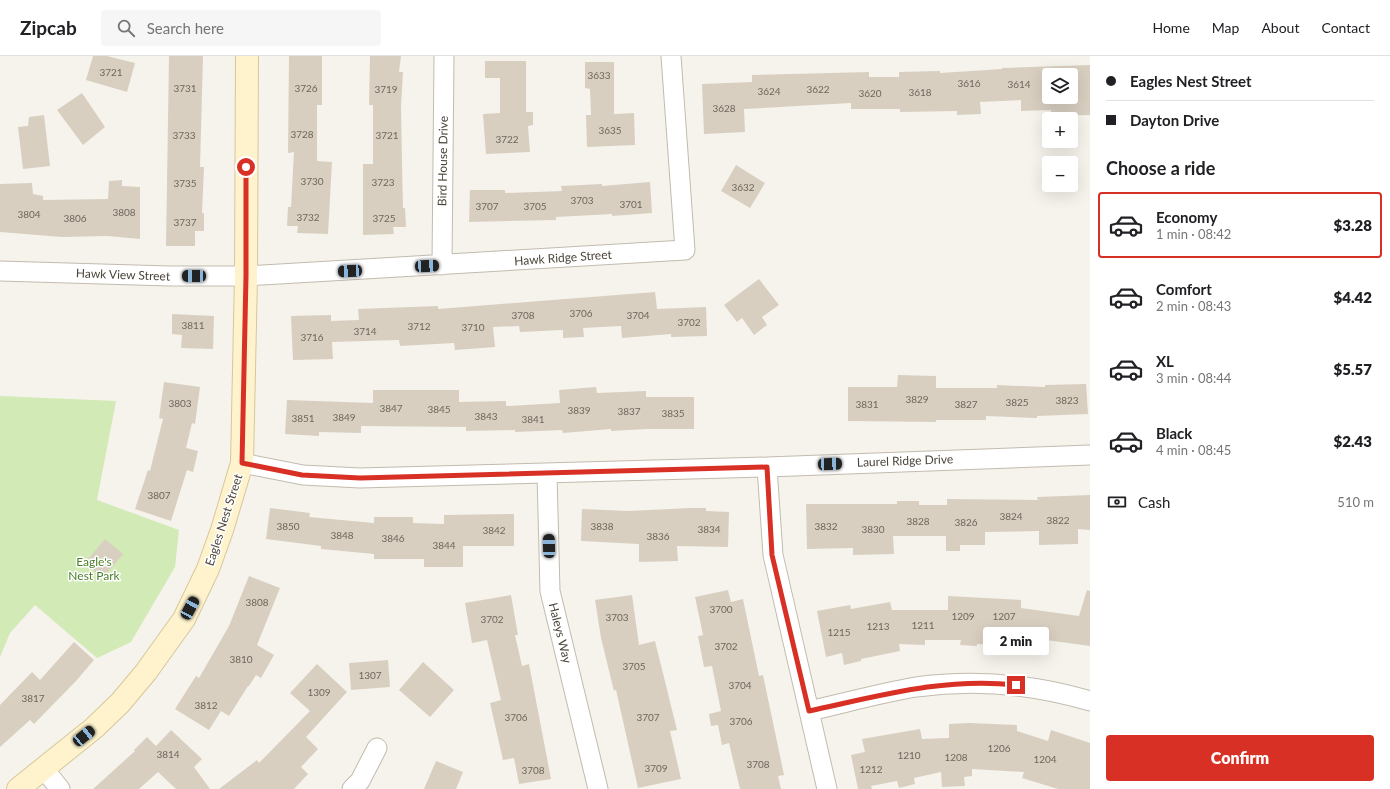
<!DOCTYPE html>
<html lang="en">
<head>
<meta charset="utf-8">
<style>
	body { margin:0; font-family:Lato,sans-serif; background:#f6f6f6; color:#202124; height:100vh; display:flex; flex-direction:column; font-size:15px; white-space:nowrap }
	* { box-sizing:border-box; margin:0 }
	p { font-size:13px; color:#757577 }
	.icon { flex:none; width:22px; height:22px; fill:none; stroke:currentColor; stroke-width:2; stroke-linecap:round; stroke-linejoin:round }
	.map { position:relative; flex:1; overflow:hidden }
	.panel { display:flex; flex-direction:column; background:#fff; width:300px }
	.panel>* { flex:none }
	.hud { display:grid; align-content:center; height:88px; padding:0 16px; background:#fff }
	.buttons { position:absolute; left:1042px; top:12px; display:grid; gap:8px }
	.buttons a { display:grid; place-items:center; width:36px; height:36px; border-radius:4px; background:#fff; box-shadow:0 4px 16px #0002; font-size:20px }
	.end { position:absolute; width:18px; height:18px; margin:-9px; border:5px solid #d93025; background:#fff; box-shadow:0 0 0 2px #fff }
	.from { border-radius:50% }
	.bubble { position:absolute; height:28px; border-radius:4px; background:#fff; box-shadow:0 4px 16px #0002; font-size:13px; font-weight:800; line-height:28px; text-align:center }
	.car { position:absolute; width:12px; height:24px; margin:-12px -6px; border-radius:5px; box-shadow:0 0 3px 1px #0007; background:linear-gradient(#222 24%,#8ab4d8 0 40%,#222 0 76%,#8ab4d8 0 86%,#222 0) }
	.hud b { display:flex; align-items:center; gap:14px; height:38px; font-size:15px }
	.hud b+b { border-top:1px solid #e0e0e0 }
	.hud i { width:10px; height:10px; background:#202124 }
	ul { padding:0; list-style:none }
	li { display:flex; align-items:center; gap:12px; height:66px; margin:0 8px 6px; padding:0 8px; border:2px solid transparent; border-radius:4px }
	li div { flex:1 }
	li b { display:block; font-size:15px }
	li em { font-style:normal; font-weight:800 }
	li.on { border-color:#d93025 }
	li>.icon { width:36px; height:36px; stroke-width:1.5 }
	h2 { padding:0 16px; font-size:18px; line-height:48px }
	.pay { display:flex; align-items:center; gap:10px; height:44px; padding:0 16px; font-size:15px }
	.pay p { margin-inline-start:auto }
	.button { display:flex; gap:8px; margin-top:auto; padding:8px 16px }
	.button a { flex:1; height:46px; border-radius:4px; background:#d93025; color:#fff; font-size:16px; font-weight:800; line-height:46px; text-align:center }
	header { display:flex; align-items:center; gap:24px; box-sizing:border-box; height:56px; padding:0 20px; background:#fff; border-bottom:1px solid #e0e0e0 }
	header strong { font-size:19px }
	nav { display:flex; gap:22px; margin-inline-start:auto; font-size:14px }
	.search { width:280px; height:36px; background:#f6f6f6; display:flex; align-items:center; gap:10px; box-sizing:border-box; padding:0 14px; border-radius:4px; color:#757577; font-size:15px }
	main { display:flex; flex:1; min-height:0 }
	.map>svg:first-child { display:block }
	.green { fill:#d2eab5 }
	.building { fill:#d8cfc1; fill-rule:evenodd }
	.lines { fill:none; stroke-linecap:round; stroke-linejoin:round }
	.street-casing { stroke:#c2bbae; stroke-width:21 }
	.secondary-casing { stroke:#d6c79b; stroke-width:24 }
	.street { stroke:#fff; stroke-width:19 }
	.secondary { stroke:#fff3cd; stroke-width:22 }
	.route { stroke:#d93025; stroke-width:5 }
	.labels { text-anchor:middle; stroke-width:3; stroke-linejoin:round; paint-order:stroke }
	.number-label { font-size:10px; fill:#6e675b }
	.street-label { font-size:12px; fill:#4b4439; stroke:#fff }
	.park-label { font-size:12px; fill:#4a7f2a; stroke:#fff }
</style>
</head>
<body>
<header>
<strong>Zipcab</strong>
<div class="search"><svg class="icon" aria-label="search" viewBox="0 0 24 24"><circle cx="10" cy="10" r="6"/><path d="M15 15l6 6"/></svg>Search here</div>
<nav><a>Home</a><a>Map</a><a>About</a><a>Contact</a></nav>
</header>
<main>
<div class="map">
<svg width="1090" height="733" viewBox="0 0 1090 733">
	<rect width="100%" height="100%" fill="#f6f3ec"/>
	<path class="green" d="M 0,340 L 116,345 L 97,444 L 179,474 L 175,511 L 131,586 L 97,602 L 35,549 L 10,577 L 0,601 Z"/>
	<path class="building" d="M 93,0 L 107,0 L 135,7 L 127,36 L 86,24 Z
		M 169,0 L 203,0 L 200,111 L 204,111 L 202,157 L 204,157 L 204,175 L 195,175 L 195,190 L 166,190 Z
		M 289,0 L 322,0 L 322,49 L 317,49 L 317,105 L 332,106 L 328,178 L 297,177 L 298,170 L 287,170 L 288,151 L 291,151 L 294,96 L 288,97 Z
		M 370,0 L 401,0 L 399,16 L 403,16 L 401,50 L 402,108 L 403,152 L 405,152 L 406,171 L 393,171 L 394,178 L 363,179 L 363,108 L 373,108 L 373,49 L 369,49 Z
		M 485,5 L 526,5 L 526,56 L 533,56 L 533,69 L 528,70 L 530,96 L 486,98 L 483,58 L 500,57 L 500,22 L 485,22 Z
		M 585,6 L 614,6 L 614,58 L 634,57 L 635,89 L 587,91 L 586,59 L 591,59 L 590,33 L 585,32 Z
		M 1090,9 L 1090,59 L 1051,60 L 1051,54 L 1021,55 L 1021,44 L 980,46 L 981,58 L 957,59 L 957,55 L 900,56 L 900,53 L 851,53 L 851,47 L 744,53 L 745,76 L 704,78 L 702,28 L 752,26 L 752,19 L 869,16 L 869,21 L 899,21 L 899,16 L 940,15 L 940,17 L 1002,13 L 1002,12 ZM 1049,19 L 1071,19 L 1071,41 L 1049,41 Z
		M 82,37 L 105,71 L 83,89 L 57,54 Z
		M 44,59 L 50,110 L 23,113 L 18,71 L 28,70 L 29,61 Z
		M 736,109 L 765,127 L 750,152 L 721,135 Z
		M 122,124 L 122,130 L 140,131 L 140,183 L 107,180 L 62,181 L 0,176 L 0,128 L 32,127 L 33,138 L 43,140 L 43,144 L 108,143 L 109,125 Z
		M 650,126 L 652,157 L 612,160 L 612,158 L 556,161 L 556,164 L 469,166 L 470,134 L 505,134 L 505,137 L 562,135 L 561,130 L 602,128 L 602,130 Z
		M 759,223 L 779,249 L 762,261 L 767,269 L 754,279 L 742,262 L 737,266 L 724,249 Z
		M 655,236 L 657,253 L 706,251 L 707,280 L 671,281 L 671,278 L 622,282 L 621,270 L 583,272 L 584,281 L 563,282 L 563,274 L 520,276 L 519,270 L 493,271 L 495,291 L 455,294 L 454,287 L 400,290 L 399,284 L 332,286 L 333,303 L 293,304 L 291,260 L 331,259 L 331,265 L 359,264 L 358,253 L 438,250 L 438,253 Z
		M 172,258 L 214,260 L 213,293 L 181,292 L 182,279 L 172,278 Z
		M 898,319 L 936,320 L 936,332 L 997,332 L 997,329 L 1045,331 L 1045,329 L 1086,328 L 1088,358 L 1037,360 L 1037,362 L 986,360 L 986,364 L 936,364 L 936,366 L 848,365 L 848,331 L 897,331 Z
		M 164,326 L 200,331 L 195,368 L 192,367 L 186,392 L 198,395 L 193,416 L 187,414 L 171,465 L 135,453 L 148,414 L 150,415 L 163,363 L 159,362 Z
		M 596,331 L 597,337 L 646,335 L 646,341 L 694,341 L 694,373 L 647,373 L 611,375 L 611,373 L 563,377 L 562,374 L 515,376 L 515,374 L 466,375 L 466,371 L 361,370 L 361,377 L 319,376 L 319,380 L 285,378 L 287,344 L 373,347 L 373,334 L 459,334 L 459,346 L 506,345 L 506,350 L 560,347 L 559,334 Z
		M 1090,439 L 1090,474 L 1078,473 L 1078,488 L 1039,489 L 1039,475 L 985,476 L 985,489 L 960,489 L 960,495 L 946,495 L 946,480 L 893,480 L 894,498 L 853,499 L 853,492 L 807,493 L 806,448 L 897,448 L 897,445 L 919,445 L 919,449 L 947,449 L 947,443 L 1038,444 L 1037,441 Z
		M 270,452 L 310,457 L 309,461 L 374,467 L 374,461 L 413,461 L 413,467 L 444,468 L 444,459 L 514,458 L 514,490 L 463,490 L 463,511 L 424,511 L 424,503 L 374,503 L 374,498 L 321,493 L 321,490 L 266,483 Z
		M 690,452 L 706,452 L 706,455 L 729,456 L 728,491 L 677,490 L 678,505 L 639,506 L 639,488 L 581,485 L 582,453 L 628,455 Z
		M 105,483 L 123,498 L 103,522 L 85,507 Z
		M 249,520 L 280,532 L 257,589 L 274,599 L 261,622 L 256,619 L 249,630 L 248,630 L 229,660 L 221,655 L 209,674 L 175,653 L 196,620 L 199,622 L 229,570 Z
		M 728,534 L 731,546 L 743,543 L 759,620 L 763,619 L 784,719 L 778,720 L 781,733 L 740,733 L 729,687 L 722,689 L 718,669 L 711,670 L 709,658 L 721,655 L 712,610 L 704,611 L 698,580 L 703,579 L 695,541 Z
		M 1087,534 L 1090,535 L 1090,590 L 1046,584 L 1045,590 L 1020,587 L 1020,590 L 977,588 L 977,590 L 960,589 L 961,584 L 925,584 L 925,589 L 899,588 L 900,595 L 861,603 L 861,605 L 844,609 L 842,597 L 826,601 L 817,555 L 850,549 L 851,553 L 890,546 L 892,554 L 948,554 L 948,540 L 1021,544 L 1021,552 L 1079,560 Z
		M 511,539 L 518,579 L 515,579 L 522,610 L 529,608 L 551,723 L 519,728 L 514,702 L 503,704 L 490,647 L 501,644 L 487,584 L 472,587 L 465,547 Z
		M 632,539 L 639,589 L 655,585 L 677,674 L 670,675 L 681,723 L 638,732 L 616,634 L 614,635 L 601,582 L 595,544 Z
		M 74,586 L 94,604 L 76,625 L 34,668 L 30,664 L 0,691 L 0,649 L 32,616 L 40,624 Z
		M 388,604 L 390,631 L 351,634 L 349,607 Z
		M 423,606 L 454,634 L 430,661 L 399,634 Z
		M 317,608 L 347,636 L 306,681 L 318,693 L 301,711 L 308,718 L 294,733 L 219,733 L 257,704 L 259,707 L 310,655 L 290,637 Z
		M 969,667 L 1017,669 L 1017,675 L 1048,685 L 1051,674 L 1090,687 L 1090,733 L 1058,733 L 1022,722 L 1024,716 L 972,713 L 972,720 L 964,721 L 965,730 L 942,731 L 941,716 L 914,722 L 915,728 L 899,732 L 897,725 L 871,730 L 872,733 L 858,733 L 851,699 L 865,696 L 862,683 L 920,673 L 922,683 L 949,682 L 949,668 Z
		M 171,674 L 202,703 L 194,711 L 210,733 L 176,733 L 158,716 L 139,733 L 93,733 L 135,695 L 134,694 L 147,681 L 156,690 Z
		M 436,705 L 463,716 L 456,733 L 424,733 Z"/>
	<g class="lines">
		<g class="street-casing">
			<path id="street" d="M 442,209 L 444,0
				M 0,215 L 169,220 L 246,220 L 685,194 L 671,0
				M 242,407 L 303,419 L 360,422 L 767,411 L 1090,399
				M 767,411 L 773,499 L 827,733
				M 547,418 L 550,535 L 598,733
				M 809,655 C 845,647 880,637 916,631 C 976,623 1033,628 1090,645
				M 44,713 L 60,733
				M 352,733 L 360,725 L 377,692"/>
		</g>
		<g class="secondary-casing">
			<path id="secondary" d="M 18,733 L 94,672 L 120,647 L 146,616 L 184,563 L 208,513 L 222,474 L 242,407 L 246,220 L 247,0"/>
		</g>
		<use href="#street" class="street"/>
		<use href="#secondary" class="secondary"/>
	</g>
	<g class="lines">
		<path class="route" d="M 246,111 L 246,220 L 242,407 L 302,419 L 360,422 L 767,411 L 772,499 L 809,655 C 879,640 944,621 1016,629"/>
	</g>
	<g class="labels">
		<g class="number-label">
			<text x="111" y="20">3721</text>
			<text x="599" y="23">3633</text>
			<text x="969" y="31">3616</text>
			<text x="1019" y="32">3614</text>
			<text x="185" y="36">3731</text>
			<text x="306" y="36">3726</text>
			<text x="386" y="37">3719</text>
			<text x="818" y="37">3622</text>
			<text x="769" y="39">3624</text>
			<text x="920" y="40">3618</text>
			<text x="870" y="41">3620</text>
			<text x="724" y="56">3628</text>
			<text x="610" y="78">3635</text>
			<text x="302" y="82">3728</text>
			<text x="184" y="83">3733</text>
			<text x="387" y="83">3721</text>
			<text x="507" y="87">3722</text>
			<text x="312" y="129">3730</text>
			<text x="383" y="130">3723</text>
			<text x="185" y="131">3735</text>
			<text x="743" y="135">3632</text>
			<text x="582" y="148">3703</text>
			<text x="631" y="152">3701</text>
			<text x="487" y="154">3707</text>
			<text x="535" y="154">3705</text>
			<text x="124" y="160">3808</text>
			<text x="29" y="162">3804</text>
			<text x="308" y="165">3732</text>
			<text x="75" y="166">3806</text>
			<text x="384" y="166">3725</text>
			<text x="185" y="170">3737</text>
			<text x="581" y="261">3706</text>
			<text x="523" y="263">3708</text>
			<text x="638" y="263">3704</text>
			<text x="689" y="270">3702</text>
			<text x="193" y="273">3811</text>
			<text x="419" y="274">3712</text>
			<text x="473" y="275">3710</text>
			<text x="365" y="279">3714</text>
			<text x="312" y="285">3716</text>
			<text x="917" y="347">3829</text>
			<text x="1067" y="348">3823</text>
			<text x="1017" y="350">3825</text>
			<text x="180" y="351">3803</text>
			<text x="867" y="352">3831</text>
			<text x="966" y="352">3827</text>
			<text x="391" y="356">3847</text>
			<text x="439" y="357">3845</text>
			<text x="579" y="358">3839</text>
			<text x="629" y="359">3837</text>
			<text x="673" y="361">3835</text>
			<text x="486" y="364">3843</text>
			<text x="344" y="365">3849</text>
			<text x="303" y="366">3851</text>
			<text x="533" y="367">3841</text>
			<text x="159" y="443">3807</text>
			<text x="1011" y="464">3824</text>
			<text x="1058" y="468">3822</text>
			<text x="918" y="469">3828</text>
			<text x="966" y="470">3826</text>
			<text x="288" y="474">3850</text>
			<text x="602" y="474">3838</text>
			<text x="826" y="474">3832</text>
			<text x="709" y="477">3834</text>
			<text x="873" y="477">3830</text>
			<text x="494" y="478">3842</text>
			<text x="342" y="483">3848</text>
			<text x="658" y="484">3836</text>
			<text x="393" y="486">3846</text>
			<text x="444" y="493">3844</text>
			<text x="257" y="550">3808</text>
			<text x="721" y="557">3700</text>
			<text x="963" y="564">1209</text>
			<text x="1004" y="564">1207</text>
			<text x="617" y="565">3703</text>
			<text x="492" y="567">3702</text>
			<text x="923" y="573">1211</text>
			<text x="878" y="574">1213</text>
			<text x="839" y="580">1215</text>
			<text x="726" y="594">3702</text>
			<text x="241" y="607">3810</text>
			<text x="634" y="614">3705</text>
			<text x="370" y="623">1307</text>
			<text x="740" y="633">3704</text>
			<text x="319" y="640">1309</text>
			<text x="33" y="646">3817</text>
			<text x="206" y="653">3812</text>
			<text x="516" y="665">3706</text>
			<text x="648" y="665">3707</text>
			<text x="741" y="669">3706</text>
			<text x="999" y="696">1206</text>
			<text x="168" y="702">3814</text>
			<text x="909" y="703">1210</text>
			<text x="956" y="705">1208</text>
			<text x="1045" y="707">1204</text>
			<text x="758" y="712">3708</text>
			<text x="656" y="716">3709</text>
			<text x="871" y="717">1212</text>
			<text x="533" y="718">3708</text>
		</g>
		<g class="street-label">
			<text transform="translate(443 105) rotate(-89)" y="4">Bird House Drive</text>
			<text transform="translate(563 202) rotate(-4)" y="4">Hawk Ridge Street</text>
			<text transform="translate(123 219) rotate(2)" y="4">Hawk View Street</text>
			<text transform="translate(905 405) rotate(-2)" y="4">Laurel Ridge Drive</text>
			<text transform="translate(224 464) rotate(-72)" y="4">Eagles Nest Street</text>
			<text transform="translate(560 577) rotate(76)" y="4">Haleys Way</text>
		</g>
		<g class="park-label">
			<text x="94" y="510">Eagle's<tspan x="94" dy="14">Nest Park</tspan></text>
		</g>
	</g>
</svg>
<div class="buttons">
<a><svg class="icon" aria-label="layers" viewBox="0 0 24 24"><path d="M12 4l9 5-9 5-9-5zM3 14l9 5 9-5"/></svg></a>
<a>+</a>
<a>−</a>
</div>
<i class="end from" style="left:246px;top:111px"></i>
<i class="end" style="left:1016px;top:629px"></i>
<div class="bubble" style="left:983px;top:571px;width:66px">2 min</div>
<i class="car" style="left:427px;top:210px;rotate:87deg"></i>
<i class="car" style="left:350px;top:215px;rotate:267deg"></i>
<i class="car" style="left:194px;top:220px;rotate:270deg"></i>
<i class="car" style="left:830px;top:408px;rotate:88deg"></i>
<i class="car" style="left:549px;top:490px;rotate:359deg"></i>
<i class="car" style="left:190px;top:552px;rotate:28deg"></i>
<i class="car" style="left:84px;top:680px;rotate:51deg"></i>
</div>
<section class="panel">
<div class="hud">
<b><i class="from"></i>Eagles Nest Street</b>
<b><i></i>Dayton Drive</b>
</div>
<h2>Choose a ride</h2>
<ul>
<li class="on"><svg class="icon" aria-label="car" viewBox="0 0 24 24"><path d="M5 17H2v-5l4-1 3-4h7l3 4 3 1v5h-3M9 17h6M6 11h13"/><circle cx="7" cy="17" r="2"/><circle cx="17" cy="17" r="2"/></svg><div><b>Economy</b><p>1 min · 08:42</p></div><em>$3.28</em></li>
<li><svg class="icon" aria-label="car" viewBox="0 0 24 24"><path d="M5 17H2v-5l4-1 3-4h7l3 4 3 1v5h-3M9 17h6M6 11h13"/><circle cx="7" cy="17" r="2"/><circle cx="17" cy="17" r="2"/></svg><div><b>Comfort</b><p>2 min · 08:43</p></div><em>$4.42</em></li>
<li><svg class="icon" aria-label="car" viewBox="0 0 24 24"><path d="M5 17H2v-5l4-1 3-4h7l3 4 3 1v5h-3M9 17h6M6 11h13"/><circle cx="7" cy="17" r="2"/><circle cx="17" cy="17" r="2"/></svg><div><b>XL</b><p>3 min · 08:44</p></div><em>$5.57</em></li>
<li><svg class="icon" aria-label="car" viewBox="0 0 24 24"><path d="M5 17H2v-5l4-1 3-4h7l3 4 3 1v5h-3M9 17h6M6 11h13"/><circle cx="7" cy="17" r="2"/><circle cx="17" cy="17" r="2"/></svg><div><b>Black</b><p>4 min · 08:45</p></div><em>$2.43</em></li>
</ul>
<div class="pay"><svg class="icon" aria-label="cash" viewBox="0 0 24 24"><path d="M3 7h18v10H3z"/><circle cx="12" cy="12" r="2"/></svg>Cash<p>510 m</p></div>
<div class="button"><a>Confirm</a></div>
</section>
</main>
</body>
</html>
